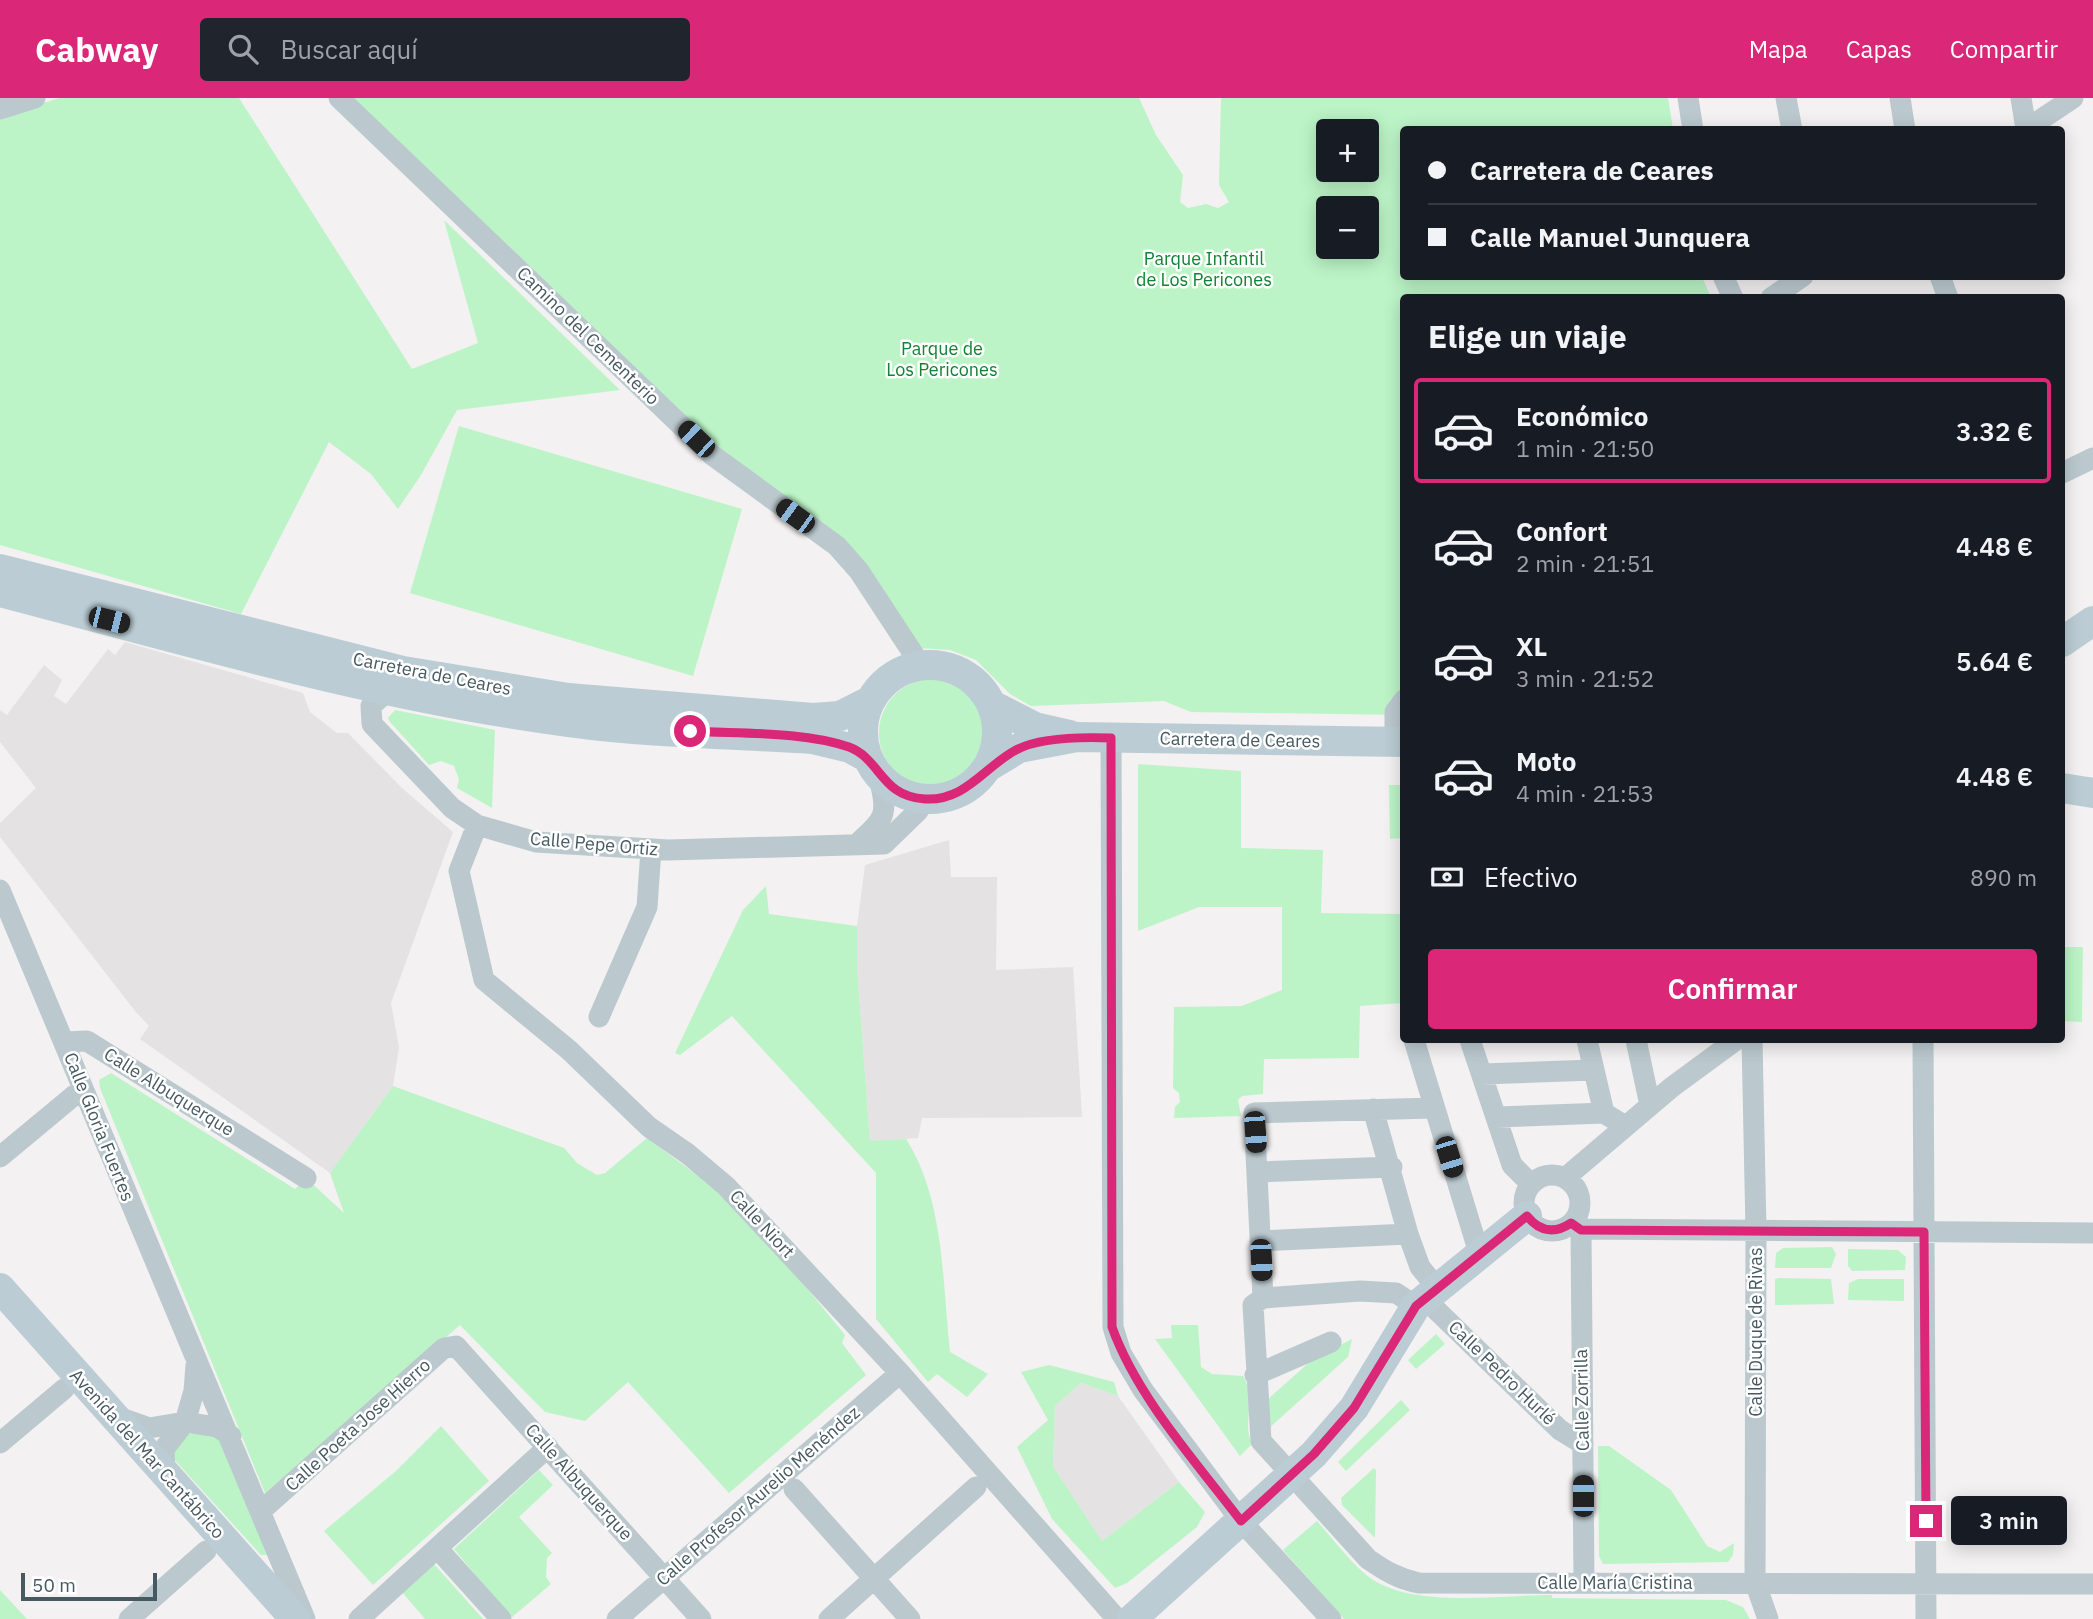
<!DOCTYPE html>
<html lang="es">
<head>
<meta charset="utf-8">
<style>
	body { margin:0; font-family:"IBM Plex Sans",sans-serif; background:#20242c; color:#f1f3f6; height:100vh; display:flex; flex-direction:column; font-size:26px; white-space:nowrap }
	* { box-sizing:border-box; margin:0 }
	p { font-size:23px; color:#9ea1a6 }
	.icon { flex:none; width:38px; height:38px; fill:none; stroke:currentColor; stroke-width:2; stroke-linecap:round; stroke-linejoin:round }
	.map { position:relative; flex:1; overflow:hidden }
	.side { position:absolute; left:1400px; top:196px; width:665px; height:749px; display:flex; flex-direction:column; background:#171b24; border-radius:7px; box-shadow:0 4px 18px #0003 }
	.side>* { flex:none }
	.top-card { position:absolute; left:1400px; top:28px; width:665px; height:154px; border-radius:7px; box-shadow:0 4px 18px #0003; display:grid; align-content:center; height:154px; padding:0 28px; background:#171b24 }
	.fabs { position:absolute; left:1316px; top:21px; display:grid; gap:14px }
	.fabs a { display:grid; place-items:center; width:63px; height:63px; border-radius:7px; background:#171b24; box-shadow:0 4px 18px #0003; font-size:35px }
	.scale { position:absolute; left:21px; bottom:18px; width:136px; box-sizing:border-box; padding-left:7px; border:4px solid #475960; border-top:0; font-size:19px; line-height:24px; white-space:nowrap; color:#475960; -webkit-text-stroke:5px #fff; paint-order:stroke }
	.end { position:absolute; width:32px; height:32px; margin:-16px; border:9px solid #db2777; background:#fff; box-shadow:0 0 0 4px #fff }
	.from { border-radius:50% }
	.bubble { position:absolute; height:49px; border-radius:7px; background:#171b24; box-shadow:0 4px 18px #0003; font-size:23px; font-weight:600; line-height:49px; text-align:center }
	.car { position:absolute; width:21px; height:42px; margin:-21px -10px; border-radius:9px; box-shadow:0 0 5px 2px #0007; background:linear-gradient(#222 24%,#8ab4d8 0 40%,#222 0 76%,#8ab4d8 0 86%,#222 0) }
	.top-card b { display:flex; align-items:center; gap:24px; height:66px; font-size:26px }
	.top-card b+b { border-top:2px solid #363941 }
	.top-card i { width:18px; height:18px; background:#f1f3f6 }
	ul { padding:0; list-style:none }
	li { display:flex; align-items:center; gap:21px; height:105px; margin:0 14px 10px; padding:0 14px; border:4px solid transparent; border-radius:7px }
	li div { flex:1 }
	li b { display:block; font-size:26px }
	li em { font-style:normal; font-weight:600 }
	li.selected { border-color:#db2777 }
	li>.icon { width:63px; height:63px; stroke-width:1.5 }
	h2 { padding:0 28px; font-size:32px; line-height:84px }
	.pay { display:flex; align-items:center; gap:18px; height:77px; padding:0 28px; font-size:26px }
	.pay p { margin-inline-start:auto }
	.button { display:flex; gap:14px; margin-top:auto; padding:14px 28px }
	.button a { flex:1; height:80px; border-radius:7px; background:#db2777; color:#fff; font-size:28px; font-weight:600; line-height:80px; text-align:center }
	header { display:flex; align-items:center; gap:42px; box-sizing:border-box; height:98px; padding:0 35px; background:#db2777; color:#fff }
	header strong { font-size:33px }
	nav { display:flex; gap:38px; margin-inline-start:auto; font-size:24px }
	.search { width:490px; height:63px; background:#20242c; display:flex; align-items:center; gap:18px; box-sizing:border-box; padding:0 24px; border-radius:7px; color:#9ea1a6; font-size:26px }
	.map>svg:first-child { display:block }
	.education { fill:#e4e2e3 }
	.green { fill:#bcf4c7; fill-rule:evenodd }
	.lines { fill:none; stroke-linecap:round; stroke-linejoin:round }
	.street { stroke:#bbc9cf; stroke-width:21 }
	.secondary { stroke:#bbccd4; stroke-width:30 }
	.route { stroke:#db2777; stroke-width:9 }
	.labels { text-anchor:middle; stroke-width:5; stroke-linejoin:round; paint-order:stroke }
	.park-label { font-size:18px; fill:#0f8432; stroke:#fff }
	.street-label { font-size:18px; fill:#475960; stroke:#fff }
</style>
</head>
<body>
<header>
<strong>Cabway</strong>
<div class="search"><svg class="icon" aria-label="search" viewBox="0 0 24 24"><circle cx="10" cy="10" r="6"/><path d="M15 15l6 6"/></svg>Buscar aquí</div>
<nav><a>Mapa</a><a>Capas</a><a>Compartir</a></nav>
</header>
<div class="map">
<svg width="2093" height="1521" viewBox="0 0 2093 1521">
	<rect width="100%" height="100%" fill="#f3f1f1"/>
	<path class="education" d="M 125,544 L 303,595 L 310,614 L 337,635 L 348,635 L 402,690 L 453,734 L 391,905 L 399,949 L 393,988 L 330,1075 L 140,941 L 149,928 L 135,913 L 0,739 L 0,725 L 36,690 L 0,644 L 0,612 L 7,617 L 44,567 L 62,582 L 54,598 L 66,606 L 108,551 L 115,557 Z
		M 949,742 L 951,779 L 997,779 L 996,872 L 1073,869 L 1082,1019 L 922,1020 L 918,1040 L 870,1044 L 857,869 L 857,828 L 865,767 Z
		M 1081,1285 L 1118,1298 L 1179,1384 L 1102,1443 L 1053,1368 L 1055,1308 Z"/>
	<path class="green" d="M 59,0 L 239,0 L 412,271 L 478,245 L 444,122 L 620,292 L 457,312 L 421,377 L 398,411 L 371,376 L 329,344 L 241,516 L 0,447 L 0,19 Z
		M 347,0 L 1139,0 L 1156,37 L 1183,77 L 1180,104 L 1188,110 L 1206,106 L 1218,110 L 1229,104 L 1219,87 L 1221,0 L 1668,0 L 1673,31 L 1404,32 L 1404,178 L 1702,179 L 1711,199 L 1404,200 L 1403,617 L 1191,614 L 1164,603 L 1031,608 L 1010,596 L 976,562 L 950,552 L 918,550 L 865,468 L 714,351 ZM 1328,33 L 1367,33 L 1367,72 L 1328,72 ZM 1328,110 L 1367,110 L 1367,149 L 1328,149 Z
		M 459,328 L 742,411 L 693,578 L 410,495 Z
		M879 635a54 54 0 1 1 108 0a54 54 0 1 1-108 0Z
		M 395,612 L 495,632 L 492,710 L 457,690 L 459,681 L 454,668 L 441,663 L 429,667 L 390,624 L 388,620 Z
		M 1138,666 L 1241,673 L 1241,750 L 1323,752 L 1321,815 L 1403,816 L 1403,905 L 1360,908 L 1359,960 L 1264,961 L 1263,996 L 1242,998 L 1238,1002 L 1241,1018 L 1174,1020 L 1175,1009 L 1180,1004 L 1179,995 L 1173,990 L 1174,909 L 1242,908 L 1282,892 L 1282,809 L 1199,809 L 1138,833 Z
		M 1389,687 L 1403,687 L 1403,740 L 1390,741 Z
		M 766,788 L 769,816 L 857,828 L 857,869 L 870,1043 L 906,1041 C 945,1102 942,1184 950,1254 L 988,1276 L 967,1299 L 937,1276 L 928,1284 L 876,1221 L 876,1075 L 732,918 L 680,957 L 675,955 L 743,812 Z
		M 2062,849 L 2083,849 L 2082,924 L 2062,923 Z
		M 111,975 L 295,1091 L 306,1080 L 344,1115 L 330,1075 L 393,988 L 564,1050 L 577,1065 L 597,1077 L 605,1075 L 647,1040 L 709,1086 L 766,1140 L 845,1237 L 842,1245 L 866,1277 L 729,1395 L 628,1284 L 585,1323 L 545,1314 L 460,1227 L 265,1395 L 100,990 L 99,982 Z
		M 1832,1149 L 1836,1156 L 1831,1170 L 1775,1170 L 1776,1155 L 1783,1150 Z
		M 1848,1151 L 1898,1152 L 1906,1159 L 1905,1172 L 1852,1173 L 1848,1168 Z
		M 1780,1180 L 1831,1181 L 1834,1206 L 1775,1207 L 1775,1181 Z
		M 1858,1181 L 1904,1181 L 1904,1203 L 1848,1202 L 1849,1185 Z
		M 1171,1227 L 1198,1227 L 1201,1269 L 1212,1276 L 1243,1278 C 1258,1304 1241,1322 1252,1346 L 1240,1358 L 1155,1241 L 1172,1240 Z
		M 1436,1236 L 1445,1246 L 1416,1271 L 1408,1262 Z
		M 1352,1241 L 1348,1259 L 1267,1332 L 1267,1302 L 1313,1261 Z
		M 1049,1267 L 1114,1284 L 1118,1298 L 1081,1285 L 1055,1308 L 1053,1368 L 1102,1443 L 1179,1384 L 1205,1414 L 1197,1429 L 1127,1485 L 1115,1490 L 1052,1421 L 1017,1349 L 1048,1322 L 1021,1274 Z
		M 1401,1302 L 1410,1312 L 1346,1373 L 1338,1364 Z
		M 441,1328 L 489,1383 L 373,1487 L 324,1433 L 396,1373 Z
		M 205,1334 L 221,1341 L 267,1457 L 261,1457 L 172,1359 L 173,1351 L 186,1336 Z
		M 1598,1348 L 1609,1348 L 1671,1392 L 1707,1448 L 1720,1454 L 1734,1445 L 1733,1457 L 1728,1464 L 1603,1466 L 1599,1458 Z
		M 1374,1370 L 1376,1372 L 1375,1440 L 1342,1407 L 1341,1400 Z
		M 539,1372 L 553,1387 L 519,1419 L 552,1455 L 547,1460 L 546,1479 L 551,1486 L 511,1520 L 454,1451 Z
		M 1317,1423 C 1332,1440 1347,1460 1364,1475 C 1405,1512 1498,1497 1552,1497 L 1552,1500 L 1726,1502 L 1743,1509 L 1750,1521 L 1344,1521 L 1283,1452 Z
		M 434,1466 L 483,1521 L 425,1521 L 402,1494 Z
		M 0,1492 L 27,1521 L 0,1521 Z"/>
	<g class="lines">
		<path class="street" d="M 339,0 L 712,357 L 837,448 L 859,473 L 920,566
			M 1688,0 L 1693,32
			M 1786,0 L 1792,32
			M 1900,0 L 1905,32
			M 2021,0 L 2026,31
			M 0,11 L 35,0
			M 2025,32 L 2073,0
			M 1723,178 L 1733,200
			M 1940,178 L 1948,200
			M 1771,200 L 1803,178
			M 2062,375 L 2093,360
			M 388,593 L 371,608 L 372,626 L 452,710 L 477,727 L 536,744 L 668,752 L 884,746 L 918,713 L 924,701
			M 1111,640 L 1113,1229 L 1121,1255 L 1143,1292 L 1241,1423 L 1331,1521
			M 1395,644 L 1395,614 L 1404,602
			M 477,727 L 459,773 L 484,882 L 569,952 L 649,1029 L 688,1056 L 726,1088 L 900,1275 L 1117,1521
			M 859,744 C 888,718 887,716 879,678
			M 0,792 L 305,1521
			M 599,919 L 647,809 L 651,751
			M 1414,942 L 1479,1155
			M 1470,942 L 1512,1067 L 1531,1086
			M 1587,942 L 1604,1015
			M 1636,942 L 1650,1007
			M 1752,942 L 1756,1133 L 1755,1484 L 1768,1521
			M 1923,942 L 1926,1521
			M 65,944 L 87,943 L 306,1080
			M 1482,976 L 1594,972
			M 1433,1010 L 1254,1015 L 1263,1200 L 1253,1207 L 1261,1343 L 1368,1461 C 1385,1473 1399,1481 1419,1485 L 2093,1486
			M 1373,1011 L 1408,1136 L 1420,1169 L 1437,1190
			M 1496,1019 L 1604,1015 L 1625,1028
			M 0,1059 L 83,990
			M 1258,1074 L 1392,1069
			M1524 1105a28 28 0 1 1 56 0a28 28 0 1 1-56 0Z
			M 1565,1080 L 1672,989 L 1736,942
			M 1581,1131 L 2093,1135
			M 1581,1131 L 1584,1485
			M 1260,1143 L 1408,1136
			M 1263,1200 L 1360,1193 L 1396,1195 L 1416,1208
			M 1425,1201 L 1560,1332 L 1583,1346
			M 1255,1277 L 1331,1244
			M 115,1318 L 149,1330 L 185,1324 L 194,1293 L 196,1267
			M 0,1345 L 64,1291
			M 165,1376 L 164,1351 L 185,1324 L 217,1329 L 231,1338
			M 794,1391 L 910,1521
			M 262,1412 L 444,1250 L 456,1248 L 701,1521
			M 437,1450 L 501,1521
			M 129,1521 L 206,1453
			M 359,1521 L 548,1349
			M 617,1521 L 900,1275
			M 829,1521 L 976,1389"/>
		<path class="secondary" d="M 0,471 L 403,573 L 568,600 L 813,620 L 840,618 L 870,603
			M 0,494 C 188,543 376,599 569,624 C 649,635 732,636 812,641 L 850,650 L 868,660
			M 2062,544 L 2093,523
			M863 634a67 67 0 1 1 134 0a67 67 0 1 1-134 0Z
			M 992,607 L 1035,629 L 1070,637
			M 991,667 L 1019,650 L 1077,639 L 1404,644
			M 2062,690 L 2093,695
			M 0,1190 L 295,1521
			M 1132,1521 L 1314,1356 L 1354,1310 L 1416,1208 L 1527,1118"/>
	</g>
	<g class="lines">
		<path class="route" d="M 690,633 C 739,636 803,633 849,649 C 881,661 881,699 925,701 C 966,703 984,669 1016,652 C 1040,639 1084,639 1111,640 L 1112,1229 C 1137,1299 1196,1364 1241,1423 L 1314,1356 L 1354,1310 L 1416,1208 L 1527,1118 C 1540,1134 1555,1136 1571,1125 L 1581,1132 L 1924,1134 L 1926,1423"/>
	</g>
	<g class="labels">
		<g class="park-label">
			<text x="1204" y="167">Parque Infantil<tspan x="1204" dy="21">de Los Pericones</tspan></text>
			<text x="942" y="257">Parque de<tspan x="942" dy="21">Los Pericones</tspan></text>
		</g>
		<g class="street-label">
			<text transform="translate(588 238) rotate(44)" y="6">Camino del Cementerio</text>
			<text transform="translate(432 576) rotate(11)" y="6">Carretera de Ceares</text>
			<text transform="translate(1240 642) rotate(1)" y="6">Carretera de Ceares</text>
			<text transform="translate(594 746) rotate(5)" y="6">Calle Pepe Ortiz</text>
			<text transform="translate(169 994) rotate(32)" y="6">Calle Albuquerque</text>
			<text transform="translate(99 1029) rotate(68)" y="6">Calle Gloria Fuertes</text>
			<text transform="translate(762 1126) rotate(47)" y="6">Calle Niort</text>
			<text transform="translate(1756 1234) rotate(-90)" y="6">Calle Duque de Rivas</text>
			<text transform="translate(1502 1275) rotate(44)" y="6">Calle Pedro Hurlé</text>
			<text transform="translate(1582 1302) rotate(-91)" y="6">Calle Zorrilla</text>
			<text transform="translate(358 1327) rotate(-42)" y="6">Calle Poeta Jose Hierro</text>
			<text transform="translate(147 1356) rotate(48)" y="6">Avenida del Mar Cantábrico</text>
			<text transform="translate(579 1384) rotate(48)" y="6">Calle Albuquerque</text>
			<text transform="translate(758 1398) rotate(-41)" y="6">Calle Profesor Aurelio Menéndez</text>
			<text x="1615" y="1491">Calle María Cristina</text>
		</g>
	</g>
</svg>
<div class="fabs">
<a>+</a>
<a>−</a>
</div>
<div class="scale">50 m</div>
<i class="end from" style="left:690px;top:633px"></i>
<i class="end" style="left:1926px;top:1423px"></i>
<div class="bubble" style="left:1951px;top:1398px;width:116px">3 min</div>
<i class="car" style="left:696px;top:341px;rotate:314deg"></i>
<i class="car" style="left:795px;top:418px;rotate:306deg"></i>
<i class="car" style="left:109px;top:522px;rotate:104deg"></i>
<i class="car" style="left:1255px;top:1034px;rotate:176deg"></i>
<i class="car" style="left:1449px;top:1059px;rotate:163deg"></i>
<i class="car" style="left:1261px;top:1162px;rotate:177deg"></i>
<i class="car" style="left:1583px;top:1398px;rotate:0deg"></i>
<div class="top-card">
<b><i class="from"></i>Carretera de Ceares</b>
<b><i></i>Calle Manuel Junquera</b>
</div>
<section class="side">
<h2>Elige un viaje</h2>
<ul>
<li class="selected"><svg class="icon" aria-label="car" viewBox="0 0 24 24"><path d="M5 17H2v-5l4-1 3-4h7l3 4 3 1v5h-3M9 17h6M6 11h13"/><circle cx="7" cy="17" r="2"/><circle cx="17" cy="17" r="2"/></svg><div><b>Económico</b><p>1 min · 21:50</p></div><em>3.32 €</em></li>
<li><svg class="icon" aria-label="car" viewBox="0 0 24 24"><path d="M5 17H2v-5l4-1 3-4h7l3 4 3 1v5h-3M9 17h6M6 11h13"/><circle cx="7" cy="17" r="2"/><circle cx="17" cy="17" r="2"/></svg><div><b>Confort</b><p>2 min · 21:51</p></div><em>4.48 €</em></li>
<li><svg class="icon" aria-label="car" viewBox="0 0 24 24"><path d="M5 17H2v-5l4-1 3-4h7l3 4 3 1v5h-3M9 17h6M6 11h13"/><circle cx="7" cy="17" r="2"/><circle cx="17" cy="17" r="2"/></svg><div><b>XL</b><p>3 min · 21:52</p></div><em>5.64 €</em></li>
<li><svg class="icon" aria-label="car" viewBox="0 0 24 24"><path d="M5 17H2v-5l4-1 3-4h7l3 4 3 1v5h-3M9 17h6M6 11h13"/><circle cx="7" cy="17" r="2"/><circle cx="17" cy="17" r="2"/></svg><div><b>Moto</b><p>4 min · 21:53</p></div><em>4.48 €</em></li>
</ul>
<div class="pay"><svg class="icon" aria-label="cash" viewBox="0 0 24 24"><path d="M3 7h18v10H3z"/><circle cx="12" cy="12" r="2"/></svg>Efectivo<p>890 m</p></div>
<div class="button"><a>Confirmar</a></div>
</section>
</div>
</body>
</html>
